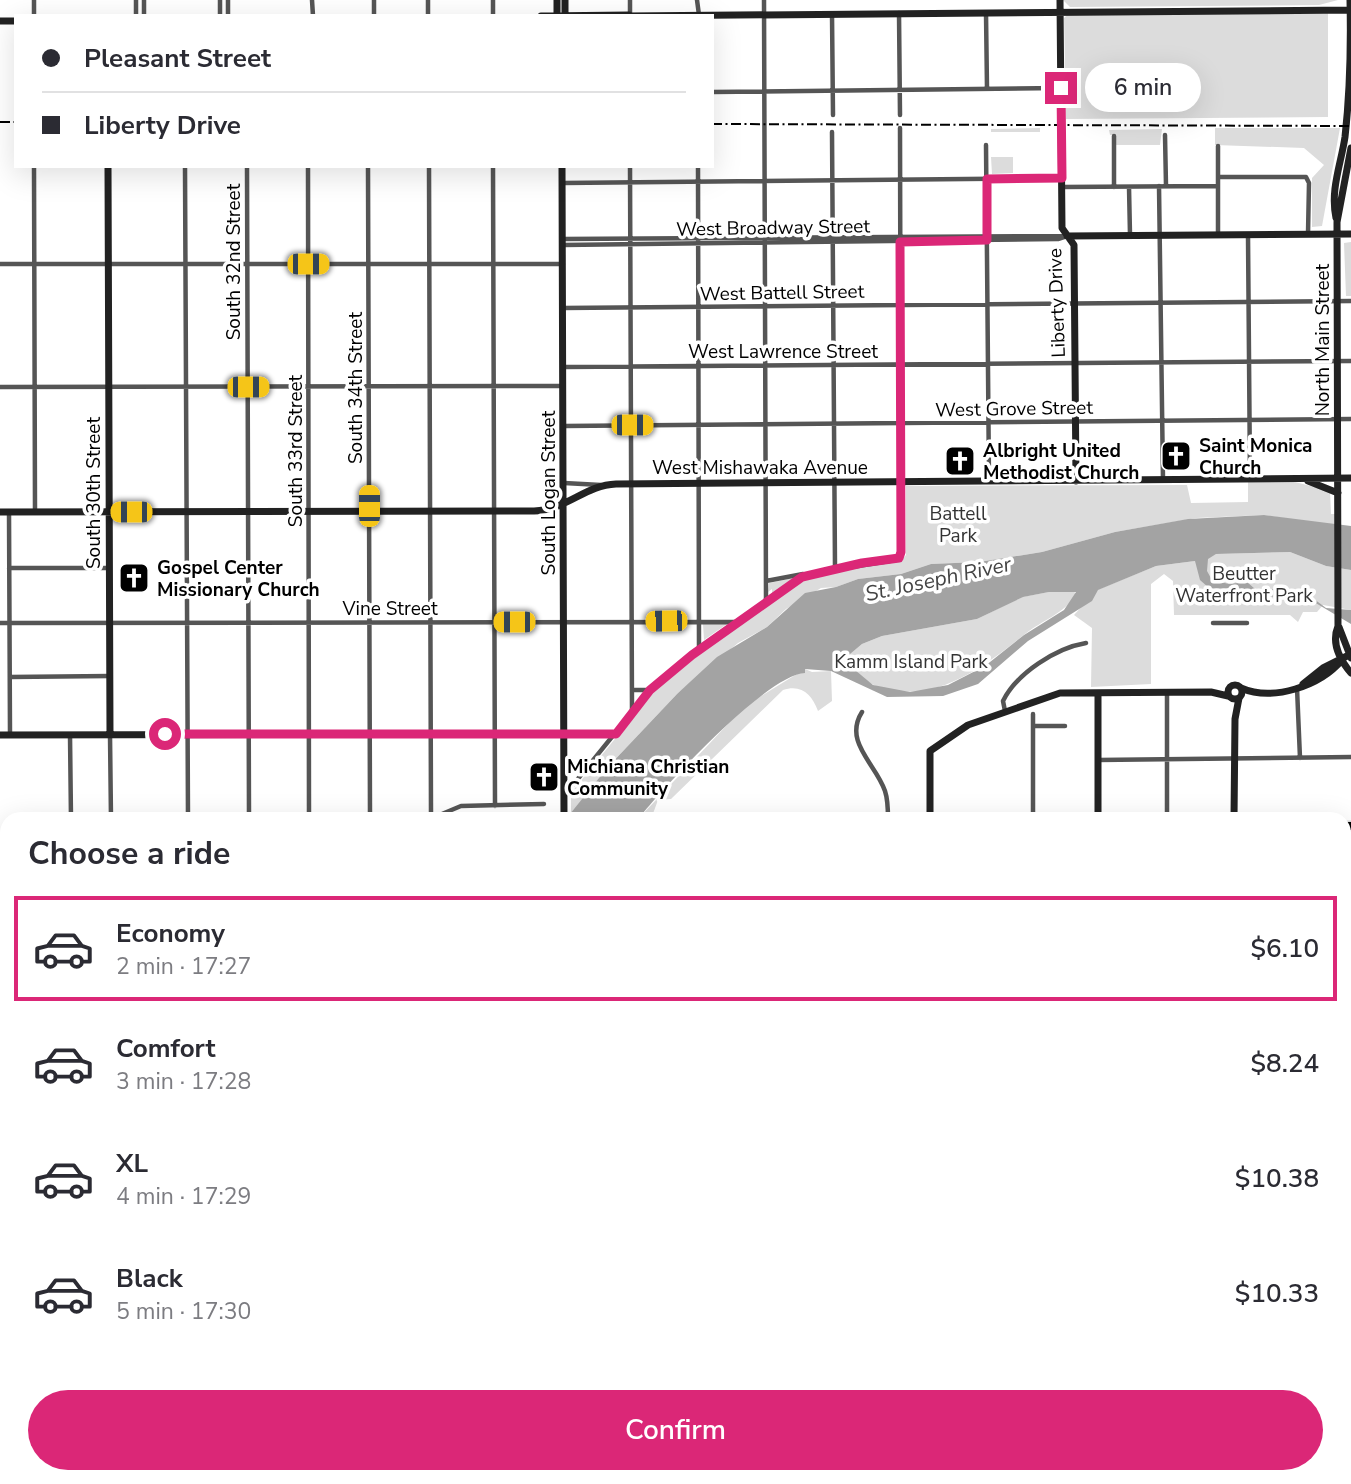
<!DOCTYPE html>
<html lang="en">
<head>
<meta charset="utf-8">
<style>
	body { margin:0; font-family:"Nunito Sans",sans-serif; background:#f2f2f3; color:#2b2b33; height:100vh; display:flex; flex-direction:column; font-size:26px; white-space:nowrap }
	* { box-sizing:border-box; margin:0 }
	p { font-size:23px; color:#7c7c81 }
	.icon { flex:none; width:38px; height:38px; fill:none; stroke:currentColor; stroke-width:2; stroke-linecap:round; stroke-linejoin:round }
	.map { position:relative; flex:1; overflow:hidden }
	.drawer { position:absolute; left:0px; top:812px; width:1351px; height:672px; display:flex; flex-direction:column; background:#fff; border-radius:21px 21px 0 0; box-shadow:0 7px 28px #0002 }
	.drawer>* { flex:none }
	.top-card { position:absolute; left:14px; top:14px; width:700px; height:154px; border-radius:0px; box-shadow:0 7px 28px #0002; display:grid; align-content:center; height:154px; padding:0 28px; background:#fff }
	.end { position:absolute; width:32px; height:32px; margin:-16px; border:9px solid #db2777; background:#fff; box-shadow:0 0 0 4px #fff }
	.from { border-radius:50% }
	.bubble { position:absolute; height:49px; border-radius:24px; background:#fff; box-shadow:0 7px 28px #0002; font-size:23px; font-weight:600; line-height:49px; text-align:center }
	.car { position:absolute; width:21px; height:42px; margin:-21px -10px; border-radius:9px; box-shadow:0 0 5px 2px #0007; background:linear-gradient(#f5c518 24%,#345 0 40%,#f5c518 0 76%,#345 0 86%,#f5c518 0) }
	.top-card b { display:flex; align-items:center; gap:24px; height:66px; font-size:26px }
	.top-card b+b { border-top:2px solid #e1e1e2 }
	.top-card i { width:18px; height:18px; background:#2b2b33 }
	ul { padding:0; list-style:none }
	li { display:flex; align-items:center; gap:21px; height:105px; margin:0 14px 10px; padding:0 14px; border:4px solid transparent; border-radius:0px }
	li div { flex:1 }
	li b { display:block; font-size:26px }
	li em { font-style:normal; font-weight:600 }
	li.active { border-color:#db2777 }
	li>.icon { width:63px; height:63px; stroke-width:1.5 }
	h2 { padding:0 28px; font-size:32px; line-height:84px }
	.action { display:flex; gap:14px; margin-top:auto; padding:14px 28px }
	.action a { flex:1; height:80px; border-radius:42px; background:#db2777; color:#fff; font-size:28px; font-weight:600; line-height:80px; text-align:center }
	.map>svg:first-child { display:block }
	.green { fill:#dcdcdc }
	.water { fill:#a3a3a3; fill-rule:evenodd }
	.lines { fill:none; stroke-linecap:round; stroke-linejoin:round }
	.primary-casing { stroke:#dbdbdb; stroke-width:11 }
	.street { stroke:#555; stroke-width:4.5 }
	.secondary { stroke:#222; stroke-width:7 }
	.primary { stroke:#000; stroke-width:8 }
	.rail { stroke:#000; stroke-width:2; stroke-dasharray:10 3.5 2 3.5; stroke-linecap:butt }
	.route { stroke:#db2777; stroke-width:9 }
	.labels { text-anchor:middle; stroke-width:7; stroke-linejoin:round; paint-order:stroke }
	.street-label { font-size:19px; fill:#000; stroke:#fff }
	.poi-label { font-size:19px; font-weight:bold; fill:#000; stroke:#fff; text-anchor:start }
	.park-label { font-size:19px; fill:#333; stroke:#fff }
	.water-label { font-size:21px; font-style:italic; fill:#444; stroke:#fff }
</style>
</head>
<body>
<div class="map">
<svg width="1351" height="1484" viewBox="0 0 1351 1484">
	<rect width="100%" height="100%" fill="#fff"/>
	<path class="green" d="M 1063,0 L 1338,0 L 1319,5 L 1070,7 Z
		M 1328,13 L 1328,117 L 1066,119 L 1064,18 L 1067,15 Z
		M 1040,128 L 1040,132 L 991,132 L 991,129 Z
		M 1215,128 L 1340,128 L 1322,226 L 1312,227 L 1312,178 L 1324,165 L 1304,148 L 1215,145 Z
		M 1162,129 L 1160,145 L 1116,145 L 1116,135 L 1110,135 L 1109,130 Z
		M 991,157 L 1013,157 L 1013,173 L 992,174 Z
		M 1351,242 L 1351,296 L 1346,296 L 1344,243 Z
		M 1248,481 L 1295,482 L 1330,491 L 1331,514 L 1339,514 L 1338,526 L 1264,515 L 1196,518 L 1115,532 L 1042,552 L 979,562 L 931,564 L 901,574 L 858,579 L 836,587 L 821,588 L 786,609 L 767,627 L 738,643 L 677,694 L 607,768 L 571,814 L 571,793 L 652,693 L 723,635 L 808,577 L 869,564 L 901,561 L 906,555 L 906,486 L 1187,485 L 1191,503 L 1248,502 Z
		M 1290,552 L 1326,566 L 1351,570 L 1351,610 L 1323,605 L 1317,612 L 1303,612 L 1298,622 L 1290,615 L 1174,615 L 1173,581 L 1164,574 L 1151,584 L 1151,684 L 1091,687 L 1092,628 L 1074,615 L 1097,590 L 1156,566 L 1195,561 L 1216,554 Z
		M 794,578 L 772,595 L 772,589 L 768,592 L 769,583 Z
		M 1049,592 L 1074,591 L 1076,595 C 1063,614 1043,620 1025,634 C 984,667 933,707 876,686 C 865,682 853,667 843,660 L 862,644 L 882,636 L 977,619 L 1022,597 Z
		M 703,624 L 704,623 L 727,624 L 704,640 Z
		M 805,669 L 812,672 L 831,671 L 832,701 L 818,711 C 812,695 802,684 783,690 L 671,799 L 658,800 L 651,819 L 638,819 L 745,706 Z
		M 7,1369 L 7,1477 L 20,1477 L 20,1484 L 0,1484 L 0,1370 Z"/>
	<path class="water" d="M 1264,515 L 1351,526 L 1351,570 L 1326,566 L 1290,552 L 1216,554 L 1208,559 L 1207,571 L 1212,580 L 1229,584 L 1247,582 L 1255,589 L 1282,589 L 1290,596 L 1310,596 L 1326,608 L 1351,610 L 1351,624 L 1314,602 L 1290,605 L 1282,597 L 1255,596 L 1247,589 L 1209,588 L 1200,580 L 1195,561 L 1156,566 L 1098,590 L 1092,601 L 1028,641 L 978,684 L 943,696 L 887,697 L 831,671 L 805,669 L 805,673 C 766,675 664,787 638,819 L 566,819 L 607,768 L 677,694 L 717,657 L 767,627 L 805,593 L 836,587 L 858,579 L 901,574 L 931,564 L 979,562 L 1042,552 L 1115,532 L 1188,519 ZM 1049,592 L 1076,592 L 1064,610 L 1024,635 L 985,666 L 948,685 L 910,692 L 873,685 L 843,660 L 862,644 L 882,636 L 977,619 L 1023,597 Z
		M 0,930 L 7,933 L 7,1006 L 0,1004 Z"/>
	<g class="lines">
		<g class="primary-casing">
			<path id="primary" d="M 1344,826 L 1351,826
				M 0,1052 L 7,1052"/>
		</g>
		<path class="street" d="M 144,0 L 144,16
			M 220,0 L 220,16
			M 228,0 L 228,16
			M 312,0 L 313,16
			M 428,0 L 428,16
			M 630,0 L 630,15
			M 697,0 L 699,15
			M 764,0 L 766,601
			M 899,13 L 900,115
			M 986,13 L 987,89
			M 832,14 L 833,115
			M 34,16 L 34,0
			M 136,16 L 136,0
			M 374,16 L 374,0
			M 493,16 L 493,0
			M 712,92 L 1060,88
			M 832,132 L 835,568
			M 1165,135 L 1166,186
			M 1114,136 L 1114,187
			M 986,145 L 989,480
			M 1218,146 L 1218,234
			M 34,166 L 35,512
			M 185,166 L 188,819
			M 247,166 L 249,819
			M 308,166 L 309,819
			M 368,166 L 370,819
			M 429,166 L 431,818
			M 493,166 L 495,806
			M 630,166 L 632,713
			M 698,166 L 699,648
			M 1218,177 L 1306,177 L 1309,183 L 1308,234
			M 563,183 L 1061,178
			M 1159,186 L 1163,479
			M 1062,187 L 1217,186
			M 1129,187 L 1130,235
			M 1248,235 L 1250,478
			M 563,239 L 1067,236
			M 563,245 L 1058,239 L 1067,236
			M 0,264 L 563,264
			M 563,308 L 1351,301
			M 564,367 L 1351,361
			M 0,387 L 563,386
			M 564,426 L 1351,419
			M 564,483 L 601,485
			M 9,512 L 10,735
			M 9,568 L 109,568
			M 766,581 L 803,574
			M 0,623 L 736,622
			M 1213,623 L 1247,623
			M 10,677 L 110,676
			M 1297,688 L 1300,758
			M 632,690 L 650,690
			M 1167,693 L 1167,819
			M 1005,711 L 1003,701 C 1017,673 1056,648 1086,643
			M 862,712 C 843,742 876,764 885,791 C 888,800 888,810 888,819
			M 1033,714 L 1033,819
			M 1033,726 L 1065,726
			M 564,734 L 616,734
			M 70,735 L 71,819
			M 110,735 L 111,819
			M 1098,760 L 1351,757
			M 564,796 L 650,690 L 708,643 L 808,574 L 896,560 L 901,555 L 900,128
			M 430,819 L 461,806 L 544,804
			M 1344,893 L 1351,894
			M 0,916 L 7,920
			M 1344,1114 L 1351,1114
			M 0,1130 L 7,1130
			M 1344,1173 L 1351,1173
			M 1344,1290 L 1351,1290
			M 1344,1349 L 1351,1349
			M 0,1356 L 7,1356
			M 1344,1408 L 1351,1408
			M 1344,1467 L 1351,1467
			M 164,1477 L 164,1484
			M 1306,1477 L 1306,1484
			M 512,1480 L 512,1477
			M 885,1484 L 885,1477
			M 982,1484 L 982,1477"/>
		<path class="secondary" d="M 557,0 L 557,16
			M 565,0 L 565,16
			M 1060,0 L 1062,228 L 1074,245 L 1076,481
			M 541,16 L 629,15
			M 628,16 L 1351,10
			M 0,21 L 16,21
			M 1351,148 L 1337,222 L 1338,626 C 1331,643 1340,660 1351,673
			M 108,166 L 110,734
			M 562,166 L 564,819
			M 1336,218 C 1330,190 1341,164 1345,137 C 1350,92 1351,45 1350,0
			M 1067,236 L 1351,234
			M 1308,481 L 1338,493
			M 0,512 L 534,511 C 567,510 585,485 616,484 L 1351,478
			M 1339,627 L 1351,658
			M 1303,684 L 1323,668 L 1349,655
			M1228 692a7 7 0 1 1 14 0a7 7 0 1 1-14 0Z
			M 1241,688 C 1273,702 1320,686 1342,660
			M 1098,694 L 1098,819
			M 0,735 L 564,734
			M 930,819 L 930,751 L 968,725 L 1060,693 L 1211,692 L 1228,696
			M 1234,819 L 1235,719 L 1239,698
			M 1344,962 L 1351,962
			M 0,1225 L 7,1225
			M 1344,1231 L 1351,1231
			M 0,1233 L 7,1233
			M 568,1477 L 568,1484
			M 1103,1477 L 1103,1484
			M 1238,1484 L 1238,1477"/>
		<use href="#primary" class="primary"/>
		<path class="rail" d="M 0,122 L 16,122
			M 712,124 L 1351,126
			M 1344,1047 L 1351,1047
			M 0,1084 L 7,1083"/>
	</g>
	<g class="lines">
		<path class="route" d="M 165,734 L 616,734 L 650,690 L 692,655 L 802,577 L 862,563 L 899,558 L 901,552 L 900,242 L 987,240 L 987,179 L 1062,178 L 1061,88"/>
	</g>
	<defs>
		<g id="church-square" transform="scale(1.575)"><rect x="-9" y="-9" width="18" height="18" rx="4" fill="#000" stroke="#fff"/><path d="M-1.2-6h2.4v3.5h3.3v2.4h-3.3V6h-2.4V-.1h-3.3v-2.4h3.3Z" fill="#fff"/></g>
	</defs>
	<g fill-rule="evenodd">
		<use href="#church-square" x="1176" y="456"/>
		<use href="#church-square" x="960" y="461"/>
		<use href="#church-square" x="134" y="578"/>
		<use href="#church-square" x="544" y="777"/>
	</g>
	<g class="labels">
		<g class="street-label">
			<text transform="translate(773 227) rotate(-1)" y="7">West Broadway Street</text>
			<text transform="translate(233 262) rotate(-90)" y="7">South 32nd Street</text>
			<text transform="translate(782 292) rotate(-1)" y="7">West Battell Street</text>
			<text transform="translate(1056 303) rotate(-92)" y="7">Liberty Drive</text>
			<text transform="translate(1322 340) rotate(-90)" y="7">North Main Street</text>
			<text x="783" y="358">West Lawrence Street</text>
			<text transform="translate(355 388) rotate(-90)" y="7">South 34th Street</text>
			<text transform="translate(1014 408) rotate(-1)" y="7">West Grove Street</text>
			<text transform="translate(295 451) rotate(-90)" y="7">South 33rd Street</text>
			<text x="760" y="474">West Mishawaka Avenue</text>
			<text transform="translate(93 493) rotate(-90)" y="7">South 30th Street</text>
			<text transform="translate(548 493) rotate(-90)" y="7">South Logan Street</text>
			<text x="390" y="615">Vine Street</text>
		</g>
		<g class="poi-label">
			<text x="1199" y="452">Saint Monica<tspan x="1199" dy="22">Church</tspan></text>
			<text x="983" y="457">Albright United<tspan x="983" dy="22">Methodist Church</tspan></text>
			<text x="157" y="574">Gospel Center<tspan x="157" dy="22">Missionary Church</tspan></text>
			<text x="567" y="773">Michiana Christian<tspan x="567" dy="22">Community</tspan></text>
		</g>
		<g class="park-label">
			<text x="958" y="520">Battell<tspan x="958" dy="22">Park</tspan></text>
			<text x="1244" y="580">Beutter<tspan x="1244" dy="22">Waterfront Park</tspan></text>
			<text x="911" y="668">Kamm Island Park</text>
		</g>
		<g class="water-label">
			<text transform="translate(938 579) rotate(-12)" y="7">St. Joseph River</text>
		</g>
	</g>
</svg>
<i class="end from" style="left:165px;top:734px"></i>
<i class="end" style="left:1061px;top:88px"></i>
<div class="bubble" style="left:1085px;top:63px;width:116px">6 min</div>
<i class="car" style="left:308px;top:264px;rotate:90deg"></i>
<i class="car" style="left:248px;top:387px;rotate:90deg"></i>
<i class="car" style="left:632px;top:425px;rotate:90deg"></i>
<i class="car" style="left:369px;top:506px;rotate:0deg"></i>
<i class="car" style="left:131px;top:512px;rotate:270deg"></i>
<i class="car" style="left:666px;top:621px;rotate:269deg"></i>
<i class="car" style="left:514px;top:622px;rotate:270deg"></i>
<div class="top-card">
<b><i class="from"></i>Pleasant Street</b>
<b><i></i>Liberty Drive</b>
</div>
<section class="drawer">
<h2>Choose a ride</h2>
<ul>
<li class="active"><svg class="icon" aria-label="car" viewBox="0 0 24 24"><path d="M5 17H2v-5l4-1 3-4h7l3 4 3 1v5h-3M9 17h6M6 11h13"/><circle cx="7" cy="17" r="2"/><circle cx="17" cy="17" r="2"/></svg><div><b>Economy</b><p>2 min · 17:27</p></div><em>$6.10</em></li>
<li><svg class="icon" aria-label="car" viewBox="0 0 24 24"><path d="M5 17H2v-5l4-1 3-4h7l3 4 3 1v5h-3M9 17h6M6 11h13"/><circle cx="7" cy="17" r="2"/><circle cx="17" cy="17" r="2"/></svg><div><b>Comfort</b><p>3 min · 17:28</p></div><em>$8.24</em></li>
<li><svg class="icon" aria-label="car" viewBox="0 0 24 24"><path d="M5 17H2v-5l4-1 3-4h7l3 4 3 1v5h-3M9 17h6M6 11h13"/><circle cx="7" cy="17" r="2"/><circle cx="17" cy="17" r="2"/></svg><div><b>XL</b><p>4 min · 17:29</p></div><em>$10.38</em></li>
<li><svg class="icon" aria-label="car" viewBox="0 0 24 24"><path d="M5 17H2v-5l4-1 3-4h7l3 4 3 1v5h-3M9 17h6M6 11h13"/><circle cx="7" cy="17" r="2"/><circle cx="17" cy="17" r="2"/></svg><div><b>Black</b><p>5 min · 17:30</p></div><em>$10.33</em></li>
</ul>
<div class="action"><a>Confirm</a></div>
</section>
</div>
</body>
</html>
